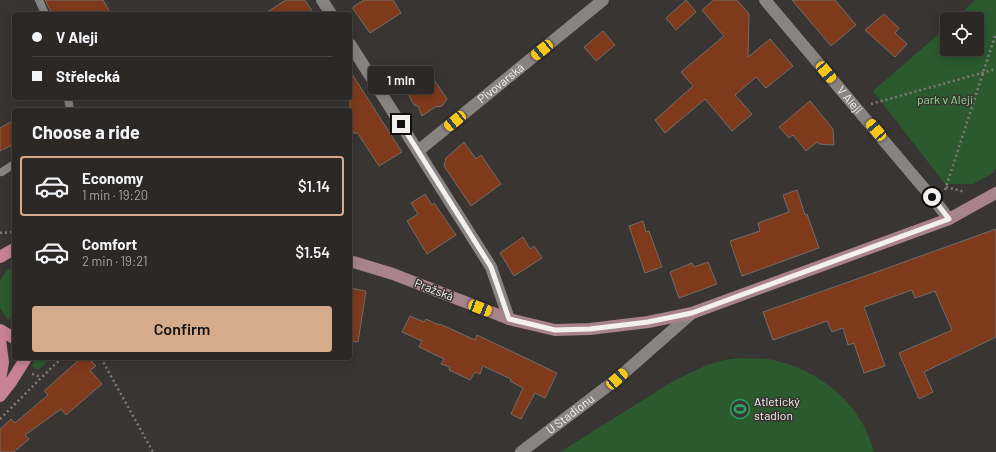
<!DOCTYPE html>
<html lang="en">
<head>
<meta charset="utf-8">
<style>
	body { margin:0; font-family:Barlow,sans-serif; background:#373432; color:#f1f3f6; height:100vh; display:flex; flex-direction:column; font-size:15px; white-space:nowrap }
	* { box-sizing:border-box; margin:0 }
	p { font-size:13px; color:#a6a6a7 }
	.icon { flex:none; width:22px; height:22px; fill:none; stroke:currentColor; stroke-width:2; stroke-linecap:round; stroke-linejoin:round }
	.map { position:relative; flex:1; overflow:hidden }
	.drawer { position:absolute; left:12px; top:108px; width:340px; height:252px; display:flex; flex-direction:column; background:#2b2826; border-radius:4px; box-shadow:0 2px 10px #0003,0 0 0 1px #474443 }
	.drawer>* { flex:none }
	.top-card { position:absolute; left:12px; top:12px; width:340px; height:88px; border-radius:4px; box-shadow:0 2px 10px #0003,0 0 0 1px #474443; display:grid; align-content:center; height:88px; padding:0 20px; background:#2b2826 }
	.fabs { position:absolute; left:940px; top:12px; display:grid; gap:8px }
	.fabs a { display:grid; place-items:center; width:44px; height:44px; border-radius:4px; background:#2b2826; box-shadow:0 2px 10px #0003,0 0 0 1px #474443; font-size:20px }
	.end { position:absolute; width:18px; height:18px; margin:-9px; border:5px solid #f3f1ef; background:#111; box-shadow:0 0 0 2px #111 }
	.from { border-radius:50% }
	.bubble { position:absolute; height:28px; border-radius:4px; background:#2b2826; box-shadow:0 2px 10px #0003,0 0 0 1px #474443; font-size:13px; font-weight:600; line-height:28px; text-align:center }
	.car { position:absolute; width:12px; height:24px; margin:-12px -6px; border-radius:5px; box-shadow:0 0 3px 1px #0007; background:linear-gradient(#f5c518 24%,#345 0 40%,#f5c518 0 76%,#345 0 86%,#f5c518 0) }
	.top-card b { display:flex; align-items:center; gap:14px; height:38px; font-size:15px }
	.top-card b+b { border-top:1px solid #474443 }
	.top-card i { width:10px; height:10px; background:#f1f3f6 }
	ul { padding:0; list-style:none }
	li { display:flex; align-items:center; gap:12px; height:60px; margin:0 8px 6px; padding:0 12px; border:2px solid transparent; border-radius:4px }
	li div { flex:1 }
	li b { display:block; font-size:15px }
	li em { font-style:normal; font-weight:600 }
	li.active { border-color:#d6ab8b }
	li>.icon { width:36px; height:36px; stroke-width:1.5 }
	h2 { padding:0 20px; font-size:18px; line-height:48px }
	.button { display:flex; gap:8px; margin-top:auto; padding:8px 20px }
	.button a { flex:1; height:46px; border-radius:4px; background:#d6ab8b; color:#111; font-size:16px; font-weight:600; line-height:46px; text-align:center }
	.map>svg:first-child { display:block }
	.green { fill:#2b5a2e }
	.building { fill:#7f391b; stroke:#726d6b }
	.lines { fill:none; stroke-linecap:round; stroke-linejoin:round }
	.path { stroke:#7e7b79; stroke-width:2.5; stroke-dasharray:2 3; stroke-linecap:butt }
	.lane { stroke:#898482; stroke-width:8 }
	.street { stroke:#898482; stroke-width:12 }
	.secondary { stroke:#a8838b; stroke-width:12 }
	.primary { stroke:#c88295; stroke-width:12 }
	.route { stroke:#f3f1ef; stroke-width:5 }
	.labels { text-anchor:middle; stroke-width:3; stroke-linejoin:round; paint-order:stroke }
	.street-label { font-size:12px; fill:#f3f1ef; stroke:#393533 }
	.park-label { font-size:12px; fill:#89db8c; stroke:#393533 }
	.poi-label { font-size:12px; fill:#f3f1ef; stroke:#393533; text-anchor:start }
</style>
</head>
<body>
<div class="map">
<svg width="996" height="452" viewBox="0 0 996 452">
	<rect width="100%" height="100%" fill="#393533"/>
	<path class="green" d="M 975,0 L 996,0 L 996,168 L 993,173 L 973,184 L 945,184 L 873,91 L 947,27 L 947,49 L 977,49 L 977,19 L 955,19 Z
		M 14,266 L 14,323 L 6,317 L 0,308 L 0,281 L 6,271 Z
		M 36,358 L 52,358 L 39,369 L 35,369 L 32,365 Z
		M 740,358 C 749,359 759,358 768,359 C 807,366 845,390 864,426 C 868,434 871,443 874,452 L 560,452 L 675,380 L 707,365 L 724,360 Z"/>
	<path class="building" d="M 45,0 L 103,0 L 111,14 L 52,14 Z
		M 286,0 L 305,0 L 314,14 L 264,14 Z
		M 364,0 L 393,0 L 401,13 L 370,33 L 353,9 L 353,7 Z
		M 686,0 L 696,12 L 676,30 L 666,18 Z
		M 714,0 L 737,0 L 749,14 L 748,57 L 770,39 L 793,66 L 766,88 L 756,77 L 735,95 L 752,114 L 732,131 L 705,99 L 665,133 L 655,120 L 693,86 L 681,72 L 724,36 L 702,10 Z
		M 792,0 L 835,0 L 856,25 L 831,46 Z
		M 884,14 L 899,28 L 895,33 L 907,44 L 895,57 L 865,30 Z
		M 603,31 L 615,45 L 596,61 L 584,47 Z
		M 350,71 L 402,152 L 379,166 L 357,132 L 355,134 L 350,126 Z
		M 431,75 L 447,99 L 442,106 L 435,107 L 422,116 L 418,106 L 414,105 L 407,92 Z
		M 810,101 L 833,129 L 834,145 L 819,144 L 817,142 L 806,151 L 793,135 L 789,138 L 779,127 Z
		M 14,120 L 14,144 L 0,151 L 0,128 Z
		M 464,142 L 476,159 L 481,155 L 501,184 L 471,206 L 444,166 L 446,158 Z
		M 797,190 L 805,215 L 807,214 L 819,248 L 742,276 L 730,241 L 760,231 L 758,223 L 789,212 L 783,195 Z
		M 425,194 L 432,205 L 434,203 L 456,235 L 427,254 L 407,221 L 418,214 L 411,203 Z
		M 643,221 L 646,232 L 649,231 L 662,267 L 645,273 L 629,226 Z
		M 996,229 L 996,337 L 924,372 L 933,392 L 919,399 L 899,353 L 952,330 L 935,291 L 915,298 L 912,290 L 864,307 L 885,366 L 864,373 L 854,343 L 848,345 L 843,328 L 832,332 L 827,321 L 773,340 L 763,312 L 854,280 Z
		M 523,237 L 530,249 L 534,246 L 542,258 L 514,276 L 500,253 Z
		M 708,262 L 717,284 L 679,298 L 670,272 L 692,263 L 694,267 Z
		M 350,288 L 366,291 L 358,342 L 350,341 Z
		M 410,316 L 424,322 L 426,319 L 439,325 L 440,324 L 475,340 L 477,335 L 557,373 L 545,398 L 535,393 L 521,419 L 511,414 L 523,388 L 510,381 L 511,379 L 483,366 L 480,374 L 475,372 L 470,380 L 449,370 L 450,367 L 441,364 L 444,359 L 419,347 L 422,341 L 402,332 Z
		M 81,358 L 88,358 L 96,366 L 90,370 L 102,384 L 66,415 L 61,409 L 25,435 L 29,439 L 14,452 L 0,452 L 0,429 L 11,419 L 15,423 L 48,395 L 44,391 Z"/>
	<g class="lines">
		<path class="path" d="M 871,104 L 996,69
			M 946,187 L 965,192
			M 945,190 L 996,33
			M 0,233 L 14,232
			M 101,358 L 153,452
			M 32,374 L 41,377
			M 0,419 L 48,371 L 62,358"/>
		<path class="lane" d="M 39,0 L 45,14
			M 68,98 L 70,110
			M 2,172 L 14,164"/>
		<g class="street">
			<path d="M 322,0 L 331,14"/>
			<path id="s1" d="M 765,0 L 939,206 L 949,219"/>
			<path d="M 350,44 L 491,267 L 509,319"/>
			<path id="s2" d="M 418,151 L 603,0"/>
			<path id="s3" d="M 521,452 L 617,379 L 692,313"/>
		</g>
		<path class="secondary" d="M 350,261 L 393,274 L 509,319 L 555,330 L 590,329 L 648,322 L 692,313 L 949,219 L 996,193"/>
		<path class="primary" d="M 0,257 L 14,249
			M 0,330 L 14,338
			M 0,340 L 3,362 L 0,380
			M 0,396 L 11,382 L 26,358"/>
	</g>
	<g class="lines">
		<path class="route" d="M 401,124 L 491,267 L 509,319 L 555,330 L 590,329 L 648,322 L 692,313 L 949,219 L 932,197"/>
	</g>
	<defs>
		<g id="stadium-ring" transform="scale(1)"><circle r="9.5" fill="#393533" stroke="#2e9e5b" stroke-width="1.5"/><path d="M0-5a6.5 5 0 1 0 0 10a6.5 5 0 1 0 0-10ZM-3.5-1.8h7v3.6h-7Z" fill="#2e9e5b"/></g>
	</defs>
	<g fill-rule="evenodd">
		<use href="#stadium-ring" x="740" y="409"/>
	</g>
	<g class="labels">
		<g class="street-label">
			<text dy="4" stroke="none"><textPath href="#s2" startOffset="107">Pivovarská</textPath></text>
			<text dy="4" stroke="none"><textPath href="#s1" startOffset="131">V Aleji</textPath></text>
			<text transform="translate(434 290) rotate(21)" y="4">Pražská</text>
			<text dy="4" stroke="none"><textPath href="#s3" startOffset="62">U Stadionu</textPath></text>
		</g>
		<g class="park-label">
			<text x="945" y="104">park v Aleji</text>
		</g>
		<g class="poi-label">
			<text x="754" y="406">Atletický<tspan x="754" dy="14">stadion</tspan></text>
		</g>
	</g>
</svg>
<div class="fabs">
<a><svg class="icon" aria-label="locate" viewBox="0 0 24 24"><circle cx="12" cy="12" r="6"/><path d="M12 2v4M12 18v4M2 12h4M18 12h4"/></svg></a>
</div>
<i class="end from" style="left:932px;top:197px"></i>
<i class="end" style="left:401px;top:124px"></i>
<div class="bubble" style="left:368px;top:66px;width:66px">1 min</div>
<i class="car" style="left:542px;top:50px;rotate:231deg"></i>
<i class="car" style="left:826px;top:72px;rotate:140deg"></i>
<i class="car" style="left:455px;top:121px;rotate:231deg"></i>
<i class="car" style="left:876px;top:130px;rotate:320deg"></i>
<i class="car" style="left:480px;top:308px;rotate:111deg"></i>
<i class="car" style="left:617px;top:379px;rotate:48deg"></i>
<div class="top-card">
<b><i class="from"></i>V Aleji</b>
<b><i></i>Střelecká</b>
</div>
<section class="drawer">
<h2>Choose a ride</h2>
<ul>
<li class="active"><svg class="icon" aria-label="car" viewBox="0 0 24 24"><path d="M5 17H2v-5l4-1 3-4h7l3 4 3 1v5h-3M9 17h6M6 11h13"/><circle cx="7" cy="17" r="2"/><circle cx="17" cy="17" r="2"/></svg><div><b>Economy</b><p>1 min · 19:20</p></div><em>$1.14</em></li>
<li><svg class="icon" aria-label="car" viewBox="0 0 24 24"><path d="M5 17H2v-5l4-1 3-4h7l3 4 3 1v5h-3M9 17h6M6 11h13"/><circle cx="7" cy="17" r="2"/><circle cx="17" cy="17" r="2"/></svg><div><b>Comfort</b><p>2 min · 19:21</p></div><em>$1.54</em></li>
</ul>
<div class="button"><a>Confirm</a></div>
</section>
</div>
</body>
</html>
